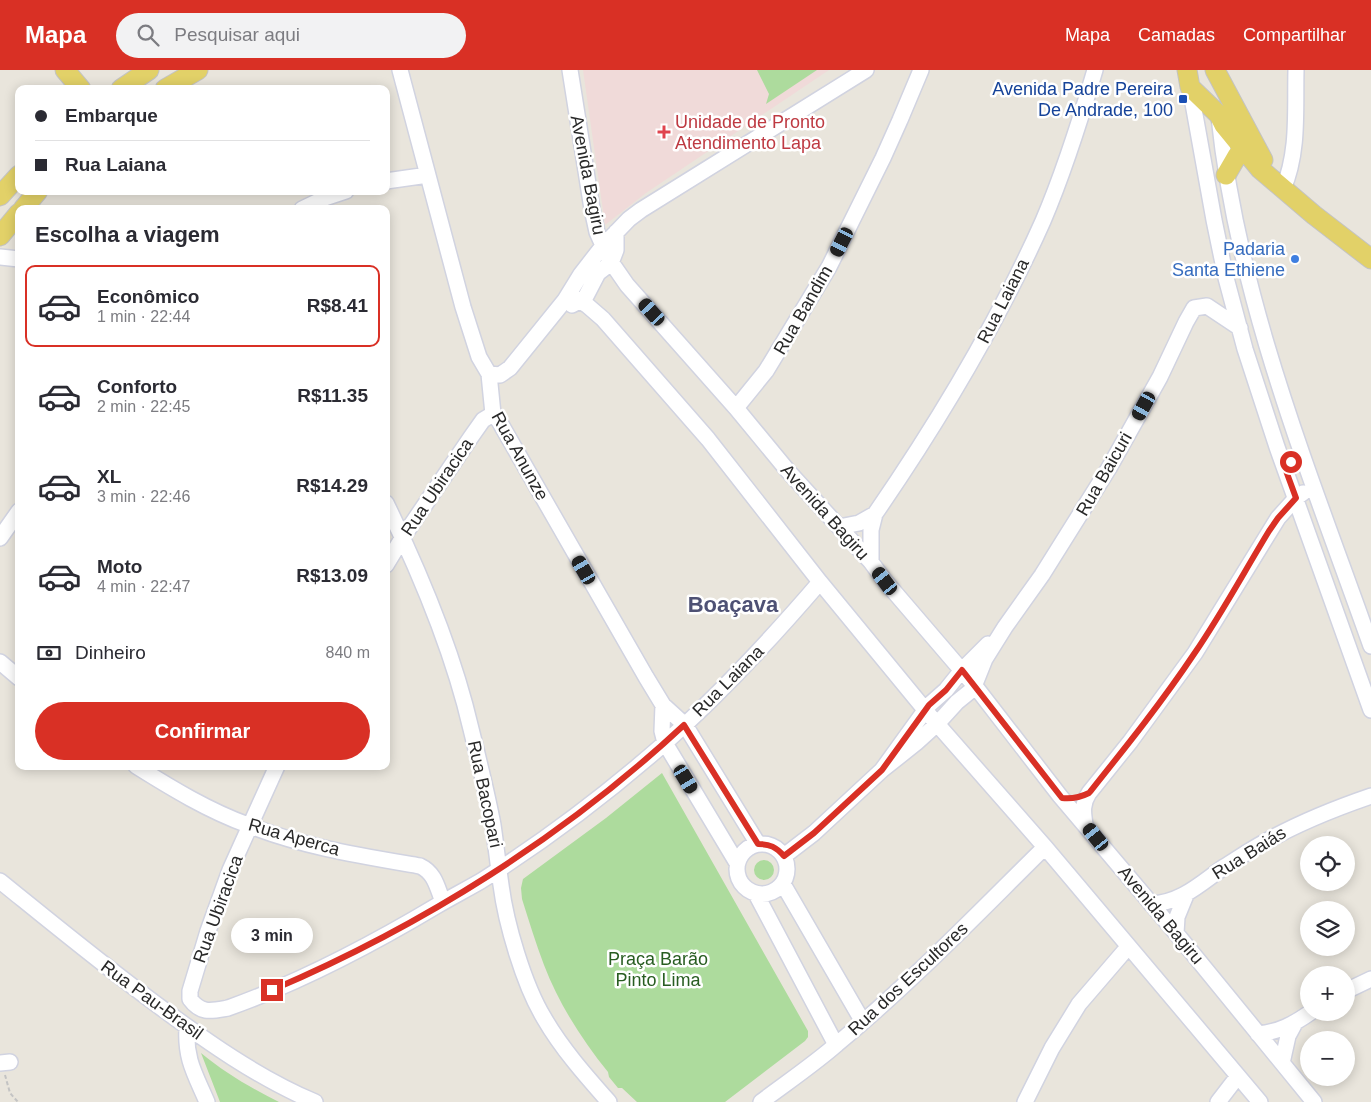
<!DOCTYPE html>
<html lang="pt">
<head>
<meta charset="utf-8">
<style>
	body { margin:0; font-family:Arial,sans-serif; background:#f2f2f3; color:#2b2b33; height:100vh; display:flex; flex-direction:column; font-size:19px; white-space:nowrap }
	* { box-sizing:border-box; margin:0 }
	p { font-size:16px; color:#7c7c81 }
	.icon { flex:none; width:28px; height:28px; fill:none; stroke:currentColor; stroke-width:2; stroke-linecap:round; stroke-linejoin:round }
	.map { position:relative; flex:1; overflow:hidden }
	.sheet { position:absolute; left:15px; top:135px; width:375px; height:565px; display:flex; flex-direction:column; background:#fff; border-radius:10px; box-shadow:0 2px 12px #0003 }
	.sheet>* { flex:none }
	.top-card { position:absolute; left:15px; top:15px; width:375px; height:110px; border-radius:10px; box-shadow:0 2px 12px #0003; display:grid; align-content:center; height:110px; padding:0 20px; background:#fff }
	.fabs { position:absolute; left:1300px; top:766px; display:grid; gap:10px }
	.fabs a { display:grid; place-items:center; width:55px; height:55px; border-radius:50%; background:#fff; box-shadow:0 2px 12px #0003; font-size:25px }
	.end { position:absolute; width:22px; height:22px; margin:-11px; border:6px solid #d93025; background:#fff; box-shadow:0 0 0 2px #fff }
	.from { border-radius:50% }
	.bubble { position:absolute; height:35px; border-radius:18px; background:#fff; box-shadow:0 2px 12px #0003; font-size:16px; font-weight:800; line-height:35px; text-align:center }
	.car { position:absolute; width:15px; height:30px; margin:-15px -8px; border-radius:6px; box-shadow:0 0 4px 1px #0007; background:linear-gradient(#222 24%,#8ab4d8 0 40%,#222 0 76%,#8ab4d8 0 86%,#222 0) }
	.top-card b { display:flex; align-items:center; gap:18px; height:48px; font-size:19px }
	.top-card b+b { border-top:1px solid #e1e1e2 }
	.top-card i { width:12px; height:12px; background:#2b2b33 }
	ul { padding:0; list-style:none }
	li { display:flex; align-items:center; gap:15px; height:82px; margin:0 10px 8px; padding:0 10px; border:2px solid transparent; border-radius:10px }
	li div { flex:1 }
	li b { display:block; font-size:19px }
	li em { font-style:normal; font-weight:800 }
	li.selected { border-color:#d93025 }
	li>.icon { width:45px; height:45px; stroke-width:1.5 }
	h2 { padding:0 20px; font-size:22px; line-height:60px }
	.pay { display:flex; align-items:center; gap:12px; height:55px; padding:0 20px; font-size:19px }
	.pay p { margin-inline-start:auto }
	.primary-button { display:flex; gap:10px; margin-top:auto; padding:10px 20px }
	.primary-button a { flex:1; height:58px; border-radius:30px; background:#d93025; color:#fff; font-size:20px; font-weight:800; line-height:58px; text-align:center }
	header { display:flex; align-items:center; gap:30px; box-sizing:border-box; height:70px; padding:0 25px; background:#d93025; color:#fff }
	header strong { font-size:24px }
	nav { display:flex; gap:28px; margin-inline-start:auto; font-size:18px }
	.search { width:350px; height:45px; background:#f2f2f3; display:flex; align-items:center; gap:12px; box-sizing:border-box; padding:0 18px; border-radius:28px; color:#7c7c81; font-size:19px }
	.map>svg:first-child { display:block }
	.medical { fill:#f0dad9 }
	.green { fill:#addb9d }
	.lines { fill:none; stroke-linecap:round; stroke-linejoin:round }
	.minor-casing { stroke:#d1d3e0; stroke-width:18 }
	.major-casing { stroke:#c3c3c3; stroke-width:21 }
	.path { stroke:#c3c3c3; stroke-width:2; stroke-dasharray:4 2.5; stroke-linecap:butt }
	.minor { stroke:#fff; stroke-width:15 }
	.major { stroke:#e2d168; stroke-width:19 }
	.route { stroke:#d93025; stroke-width:6 }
	.transit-dot { fill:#1a4fb4; stroke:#fff; stroke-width:2 }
	.health-dot { fill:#e0444e; stroke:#fff; stroke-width:2 }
	.shop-dot { fill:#3f7fe0; stroke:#fff; stroke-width:2 }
	.labels { text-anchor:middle; stroke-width:5; stroke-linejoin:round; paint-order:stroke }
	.transit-label { font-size:18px; fill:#164399; stroke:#fff; text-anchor:end }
	.health-label { font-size:18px; fill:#be3a42; stroke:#fff; text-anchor:start }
	.street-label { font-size:18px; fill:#292929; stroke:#fff }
	.shop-label { font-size:18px; fill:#366cbe; stroke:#fff; text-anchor:end }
	.park-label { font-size:18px; fill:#285d21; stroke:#fff }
	.district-label { font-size:22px; font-weight:bold; fill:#4e5174; stroke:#fff }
</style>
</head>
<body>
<header>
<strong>Mapa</strong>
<div class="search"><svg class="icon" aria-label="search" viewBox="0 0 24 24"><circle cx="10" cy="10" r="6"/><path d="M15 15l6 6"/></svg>Pesquisar aqui</div>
<nav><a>Mapa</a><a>Camadas</a><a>Compartilhar</a></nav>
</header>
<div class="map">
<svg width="1371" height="1032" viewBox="0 0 1371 1032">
	<rect width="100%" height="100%" fill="#e9e5dc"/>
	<path class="medical" d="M 583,0 L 829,0 L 646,123 L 605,155 Z"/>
	<path class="green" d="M 757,0 L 817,0 L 766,34 L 769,24 Z
		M 662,703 L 808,961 L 808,967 L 805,971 L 725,1032 L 637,1032 L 622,1018 L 618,1018 L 609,1007 L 608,1002 C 582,970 559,934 544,895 C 536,874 529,851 522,829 L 521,818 L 523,809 L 606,748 Z
		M754 800a10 10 0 1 1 20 0a10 10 0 1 1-20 0Z
		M 201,983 C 225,1003 251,1018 279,1032 L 220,1032 Z"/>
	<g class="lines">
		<g class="minor-casing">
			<path id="minor" d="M 400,0 L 463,237 L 479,287 L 489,304 L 493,344 L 499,351 L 646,607 L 663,635 L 685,655 L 758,774
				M 570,0 L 592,139 L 597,162 L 609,189 L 627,215 L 736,338 L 788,401 L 871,492 L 885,511 L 975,616 L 1060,726 L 1176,863 L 1314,1032
				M 1190,17 L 1214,150 L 1226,208 L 1245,279 L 1277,377 L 1371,640
				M 1219,47 C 1238,230 1310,404 1371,576
				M 386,111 L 428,105
				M 1283,119 C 1299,82 1295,40 1296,0
				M 302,139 L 325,128 L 346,121
				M 0,187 L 19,189
				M 569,224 L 588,236 L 603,249 L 708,369 L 820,512 L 931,647 L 1045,777 L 1260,1032
				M 572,235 L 585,228 L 598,203 L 611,193 L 616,180 L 616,162
				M 489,304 L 500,305 L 510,298 L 565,230 L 581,204 L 602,177 L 629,149 L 641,140 L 866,0
				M 736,338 L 766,301 L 829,197 L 883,88 L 900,50 L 921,0
				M 386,433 C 421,505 453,581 471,659 C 479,691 487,723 493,755 C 496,775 498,795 501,815 C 506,854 524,915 544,948 C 562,979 586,1006 609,1032
				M 839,457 L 859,453 L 875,444
				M 0,468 L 19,441
				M 871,492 L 871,460 L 875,444 C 939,351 997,254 1043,151 C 1064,102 1080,51 1095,0
				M 386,495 L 403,467 L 471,367 L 483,350 L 493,344
				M 0,592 L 19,608
				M 663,635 L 662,661 L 665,673 L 737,793
				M 136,696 C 171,718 209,741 248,755 C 303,777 362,786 420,796 C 435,803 437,817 443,832
				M 277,696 L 230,800 L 208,861 L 190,921 L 190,929 C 201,944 211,941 228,938 C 301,912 371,875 438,835 C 452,827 467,819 481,811 C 546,770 608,723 666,672 C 721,623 772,568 820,512
				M 882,700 L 916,673 L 937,654 L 957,632 L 973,619 L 985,589 L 1005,557 L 1042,505 L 1109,398 L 1160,307 L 1186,252 L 1194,238 L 1207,236 L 1240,258
				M 1085,754 C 1083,742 1082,734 1089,723 L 1130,672 L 1195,583 L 1278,448 L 1296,428 L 1303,423
				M737 799a25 25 0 1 1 50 0a25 25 0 1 1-50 0Z
				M 784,786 L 814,763 L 882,700 L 929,635 L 946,620 L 962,600 L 988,574
				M 0,811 C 52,853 103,895 156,934 C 206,971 258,1008 315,1032
				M 783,814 L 863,952
				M 756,824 L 836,975
				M 1151,834 C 1181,833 1201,813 1224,797 C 1237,789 1250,780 1263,773 C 1298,753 1333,739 1371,726
				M 1176,863 L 1177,847 L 1186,825
				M 1346,921 L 1371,909
				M 187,958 C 185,989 195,1004 207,1032
				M 1258,964 C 1279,962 1294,954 1311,942
				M 0,993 L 10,992
				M 1282,993 L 1288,966 L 1295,953
				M 761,1032 C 786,1013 813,995 837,974 C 911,913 977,844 1045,777
				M 1025,1032 L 1052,978 L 1079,934 L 1128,877
				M 1218,1032 L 1238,1006"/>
		</g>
		<g class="major-casing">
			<path id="major" d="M 65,0 L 81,19
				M 1187,0 L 1190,17 L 1219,45 L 1224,55 L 1260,99 L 1314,145 L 1371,189
				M 1215,0 L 1263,90
				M 121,19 L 149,0
				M 165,19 L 198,0
				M 1226,105 L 1237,86 L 1244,81
				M 0,126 L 19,105
				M 23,139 L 38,121
				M 0,166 L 19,143"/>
		</g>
		<path class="path" d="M 5,1005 L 10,1023 L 18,1032"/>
		<use href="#minor" class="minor"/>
		<use href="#major" class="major"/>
	</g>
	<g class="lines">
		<path class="route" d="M 272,920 C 422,856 565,766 684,655 L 758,774 C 770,774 776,777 784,786 L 814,763 L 882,700 L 929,635 L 946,620 L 962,600 L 1062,728 C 1072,729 1079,728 1089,723 C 1125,678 1162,632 1194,584 C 1221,545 1244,502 1269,461 L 1278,448 L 1296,428 L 1285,398 L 1291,392"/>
	</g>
	<rect class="transit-dot" x="1178" y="24" width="10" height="10" rx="2.5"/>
	<path class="health-dot" d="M661.5 54.5h5v5h5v5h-5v5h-5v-5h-5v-5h5z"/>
	<circle class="shop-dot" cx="1295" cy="189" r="5"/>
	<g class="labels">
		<g class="transit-label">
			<text x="1173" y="25">Avenida Padre Pereira<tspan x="1173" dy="21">De Andrade, 100</tspan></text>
		</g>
		<g class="health-label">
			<text x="675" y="58">Unidade de Pronto<tspan x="675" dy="21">Atendimento Lapa</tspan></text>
		</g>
		<g class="street-label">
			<text transform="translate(588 105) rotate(79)" y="6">Avenida Bagiru</text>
			<text transform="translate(1003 231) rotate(-63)" y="6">Rua Laiana</text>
			<text transform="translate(803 240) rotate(-60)" y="6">Rua Bandim</text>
			<text transform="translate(520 386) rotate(61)" y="6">Rua Anunze</text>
			<text transform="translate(1104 404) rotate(-60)" y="6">Rua Baicuri</text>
			<text transform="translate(437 417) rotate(-56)" y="6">Rua Ubiracica</text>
			<text transform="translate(825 442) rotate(48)" y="6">Avenida Bagiru</text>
			<text transform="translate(728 611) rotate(-45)" y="6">Rua Laiana</text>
			<text transform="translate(485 724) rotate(78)" y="6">Rua Bacopari</text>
			<text transform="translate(294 767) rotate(16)" y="6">Rua Aperca</text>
			<text transform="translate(1249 783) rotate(-32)" y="6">Rua Baiás</text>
			<text transform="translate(218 839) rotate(-70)" y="6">Rua Ubiracica</text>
			<text transform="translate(1161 845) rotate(50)" y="6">Avenida Bagiru</text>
			<text transform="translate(908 909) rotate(-43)" y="6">Rua dos Escultores</text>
			<text transform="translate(152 930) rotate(36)" y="6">Rua Pau-Brasil</text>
		</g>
		<g class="shop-label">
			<text x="1285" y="185">Padaria<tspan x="1285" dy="21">Santa Ethiene</tspan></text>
		</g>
		<g class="park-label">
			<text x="658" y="895">Praça Barão<tspan x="658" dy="21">Pinto Lima</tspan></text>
		</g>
		<g class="district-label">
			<text x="733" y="542">Boaçava</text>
		</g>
	</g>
</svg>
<div class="fabs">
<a><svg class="icon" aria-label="locate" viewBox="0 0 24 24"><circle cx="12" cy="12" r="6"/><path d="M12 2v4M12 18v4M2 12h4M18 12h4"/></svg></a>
<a><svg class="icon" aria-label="layers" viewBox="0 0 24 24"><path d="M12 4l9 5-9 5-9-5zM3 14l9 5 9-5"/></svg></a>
<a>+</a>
<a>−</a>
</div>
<i class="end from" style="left:1291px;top:392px"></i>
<i class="end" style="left:272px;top:920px"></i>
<div class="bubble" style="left:231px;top:848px;width:82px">3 min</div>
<i class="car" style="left:842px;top:172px;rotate:207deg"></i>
<i class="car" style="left:652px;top:242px;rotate:318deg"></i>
<i class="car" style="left:1144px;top:336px;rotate:209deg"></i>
<i class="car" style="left:584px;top:500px;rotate:330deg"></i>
<i class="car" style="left:885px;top:511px;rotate:323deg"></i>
<i class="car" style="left:686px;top:709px;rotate:149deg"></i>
<i class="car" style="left:1096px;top:767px;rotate:321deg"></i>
<div class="top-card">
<b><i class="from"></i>Embarque</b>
<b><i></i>Rua Laiana</b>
</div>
<section class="sheet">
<h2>Escolha a viagem</h2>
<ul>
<li class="selected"><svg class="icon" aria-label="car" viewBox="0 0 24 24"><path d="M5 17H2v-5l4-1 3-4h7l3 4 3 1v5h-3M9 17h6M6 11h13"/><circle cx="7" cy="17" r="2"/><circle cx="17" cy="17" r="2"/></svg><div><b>Econômico</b><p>1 min · 22:44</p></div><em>R$8.41</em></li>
<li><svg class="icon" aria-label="car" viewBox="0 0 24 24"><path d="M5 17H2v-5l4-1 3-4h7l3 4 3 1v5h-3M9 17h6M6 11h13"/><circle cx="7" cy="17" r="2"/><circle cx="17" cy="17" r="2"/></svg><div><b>Conforto</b><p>2 min · 22:45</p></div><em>R$11.35</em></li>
<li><svg class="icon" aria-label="car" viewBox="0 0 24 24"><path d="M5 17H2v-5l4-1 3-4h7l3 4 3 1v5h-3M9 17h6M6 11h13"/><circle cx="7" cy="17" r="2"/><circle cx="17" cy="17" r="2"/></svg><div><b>XL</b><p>3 min · 22:46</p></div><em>R$14.29</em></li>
<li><svg class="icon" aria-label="car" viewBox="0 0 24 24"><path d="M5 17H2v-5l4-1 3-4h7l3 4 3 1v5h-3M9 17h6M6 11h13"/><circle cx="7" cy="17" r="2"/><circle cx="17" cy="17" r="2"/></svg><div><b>Moto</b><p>4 min · 22:47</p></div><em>R$13.09</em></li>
</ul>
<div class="pay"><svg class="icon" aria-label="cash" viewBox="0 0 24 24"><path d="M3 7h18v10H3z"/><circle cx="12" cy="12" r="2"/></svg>Dinheiro<p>840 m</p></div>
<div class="primary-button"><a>Confirmar</a></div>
</section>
</div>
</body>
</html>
